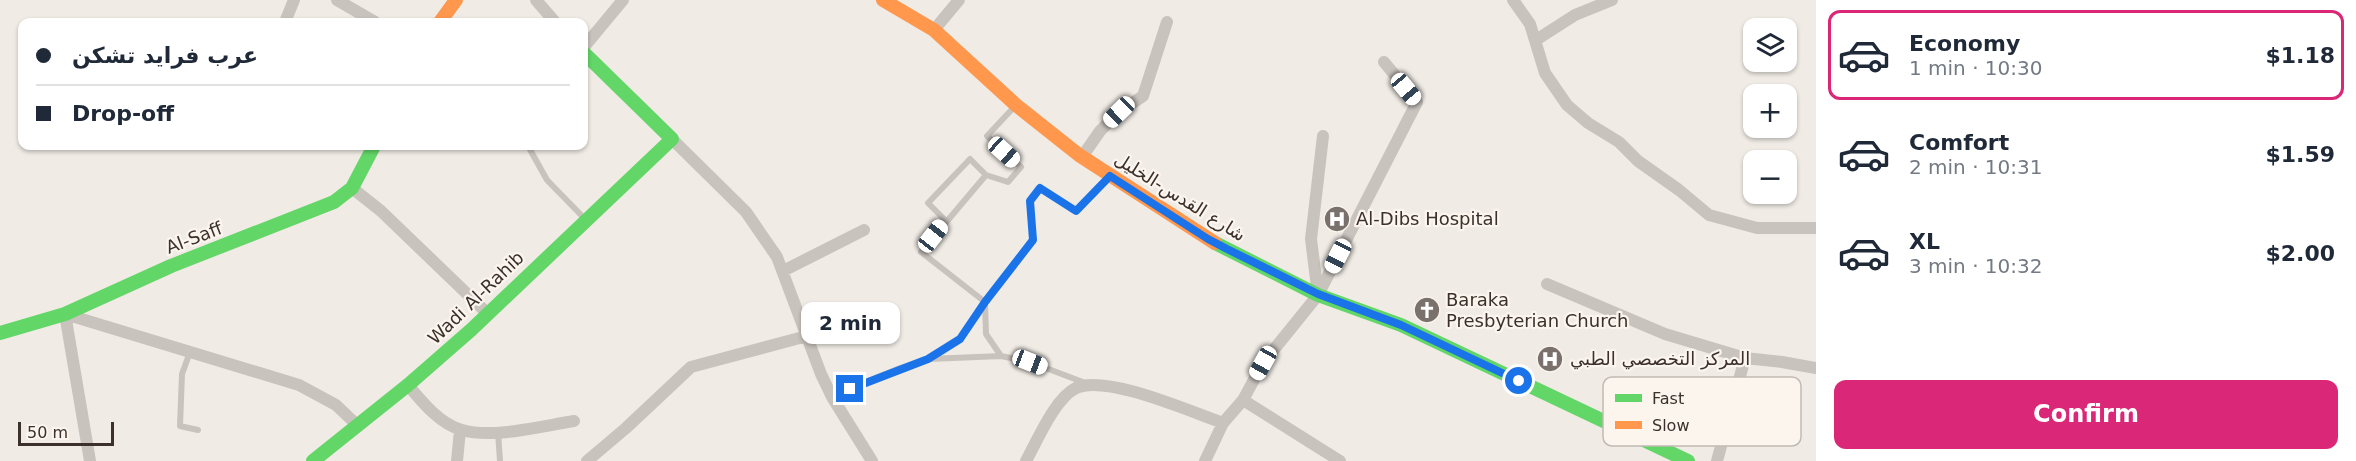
<!DOCTYPE html>
<html lang="en">
<head>
<meta charset="utf-8">
<style>
	body { margin:0; font-family:"DejaVu Sans",Cairo,sans-serif; background:#f2f2f3; color:#1f2937; height:100vh; display:flex; flex-direction:column; font-size:22px; white-space:nowrap }
	* { box-sizing:border-box; margin:0 }
	p { font-size:20px; color:#747a83 }
	.icon { flex:none; width:33px; height:33px; fill:none; stroke:currentColor; stroke-width:2; stroke-linecap:round; stroke-linejoin:round }
	.map { position:relative; flex:1; overflow:hidden }
	.details { display:flex; flex-direction:column; background:#fff; width:540px }
	.details>* { flex:none }
	.guide { position:absolute; left:18px; top:18px; width:570px; height:132px; border-radius:12px; box-shadow:0 2px 4px #0004; display:grid; align-content:center; height:132px; padding:0 18px; background:#fff }
	.tools { position:absolute; left:1743px; top:18px; display:grid; gap:12px }
	.tools a { display:grid; place-items:center; width:54px; height:54px; border-radius:12px; background:#fff; box-shadow:0 2px 4px #0004; font-size:30px }
	.scale { position:absolute; left:18px; bottom:15px; width:96px; box-sizing:border-box; padding-left:6px; border:3px solid #3b302b; border-top:0; font-size:16px; line-height:21px; white-space:nowrap; color:#3b302b; -webkit-text-stroke:4px #fbf5ee; paint-order:stroke }
	.end { position:absolute; width:27px; height:27px; margin:-14px; border:8px solid #1a73e8; background:#fff; box-shadow:0 0 0 3px #fff }
	.from { border-radius:50% }
	.bubble { position:absolute; height:42px; border-radius:12px; background:#fff; box-shadow:0 2px 4px #0004; font-size:20px; font-weight:700; line-height:42px; text-align:center }
	.car { position:absolute; width:18px; height:36px; margin:-18px -9px; border-radius:8px; box-shadow:0 0 4px 2px #0007; background:linear-gradient(#fff 24%,#345 0 40%,#fff 0 76%,#345 0 86%,#fff 0) }
	.guide b { display:flex; align-items:center; gap:21px; height:57px; font-size:22px }
	.guide b+b { border-top:2px solid #e0e1e3 }
	.guide i { width:15px; height:15px; background:#1f2937 }
	ul { padding:10px 0 0; list-style:none }
	li { display:flex; align-items:center; gap:18px; height:90px; margin:0 12px 9px; padding:0 6px; border:3px solid transparent; border-radius:12px }
	li div { flex:1 }
	li b { display:block; font-size:22px }
	li em { font-style:normal; font-weight:700 }
	li.current { border-color:#db2777 }
	li>.icon { width:54px; height:54px; stroke-width:1.5 }
	.action { display:flex; gap:12px; margin-top:auto; padding:12px 18px }
	.action a { flex:1; height:69px; border-radius:12px; background:#db2777; color:#fff; font-size:24px; font-weight:700; line-height:69px; text-align:center }
	main { display:flex; flex:1; min-height:0 }
	.map>svg:first-child { display:block }
	.lines { fill:none; stroke-linecap:round; stroke-linejoin:round }
	.lane { stroke:#c9c3be; stroke-width:6 }
	.street { stroke:#c9c3be; stroke-width:12 }
	.fast { stroke:#63d668; stroke-width:14 }
	.slow { stroke:#ff974d; stroke-width:14 }
	.route { stroke:#1a73e8; stroke-width:8 }
	.labels { text-anchor:middle; stroke-width:4.5; stroke-linejoin:round; paint-order:stroke }
	.street-label { font-size:18px; fill:#3b302b; stroke:#fbf5ee }
	.poi-label { font-size:18px; fill:#3b302b; stroke:#fbf5ee; text-anchor:start }
	.key { fill:#fbf5ee; stroke:#c1bab4; stroke-width:1.5 }
	.key-label { font-size:16px; fill:#3b302b }
</style>
</head>
<body>
<main>
<div class="map">
<svg width="1816" height="461" viewBox="0 0 1816 461">
	<rect width="100%" height="100%" fill="#f0ebe5"/>
	<g class="lines">
		<path class="lane" d="M 528,146 L 547,180 L 584,218
			M 986,175 L 921,252 L 985,302 L 1033,240 L 1030,201 L 1040,188 L 1076,211 L 1110,176
			M 945,220 L 928,203 L 970,159 L 986,175 L 1008,182 L 1021,167 L 987,136 L 1016,105
			M 985,303 L 986,334 L 1001,356
			M 190,352 L 182,374 L 180,426 L 198,430
			M 929,359 L 1001,356 L 1030,362 L 1088,384
			M 832,396 L 900,368 L 928,359 L 960,339 L 985,302
			M 498,432 L 500,461"/>
		<path class="street" d="M 337,0 L 375,22
			M 536,0 L 555,22
			M 1513,0 L 1530,24 L 1545,73 L 1567,105 L 1588,123 L 1619,142 L 1638,161 L 1679,190 L 1709,215 L 1757,228 L 1816,228
			M 285,22 L 294,0
			M 934,30 L 959,0
			M 1536,40 L 1575,15 L 1612,0
			M 584,47 L 623,0
			M 672,139 L 746,212 L 777,257 L 821,374 L 832,397 L 872,461
			M 1082,157 L 1100,131 L 1119,112 L 1143,96 L 1167,22
			M 352,188 L 381,211 L 487,313
			M 783,271 L 864,230
			M 1547,284 L 1665,334 L 1745,358 L 1782,362 L 1816,368
			M 1318,295 L 1311,239 L 1323,136
			M 408,385 C 422,402 440,424 462,430 C 493,439 542,426 574,421
			M 1243,400 L 1340,461
			M 90,461 L 65,314 L 299,385 L 336,405 L 357,425
			M 457,461 L 460,430
			M 587,461 L 626,428 L 691,367 L 807,336
			M 1026,461 C 1037,441 1055,398 1076,388 C 1106,374 1191,412 1223,423
			M 1205,461 L 1223,423 L 1243,400 L 1263,363 L 1318,295 L 1417,102 L 1384,62
			M 1717,461 L 1745,358"/>
		<path class="fast" d="M 1215,243 L 1318,295 L 1401,325 L 1688,461
			M 0,333 L 65,314 L 171,266 L 334,202 L 352,188 L 374,146
			M 313,461 L 408,385 L 471,330 L 672,139 L 584,53"/>
		<path class="slow" d="M 883,0 L 934,30 L 1016,105 L 1079,155 L 1215,243
			M 440,22 L 456,0"/>
	</g>
	<g class="lines">
		<path class="route" d="M 850,389 L 928,359 L 960,339 L 985,302 L 1033,240 L 1030,201 L 1040,188 L 1076,211 L 1110,176 L 1208,239 L 1227,249 L 1318,294 L 1401,325 L 1519,381"/>
	</g>
	<defs>
		<g id="hospital-disc" transform="scale(1.35)"><circle r="9.5" fill="#7a716c" stroke="#fbf5ee"/><path d="M-5-5h3v3.5h4V-5h3V5h-3V1.5h-4V5h-3Z" fill="#fff"/></g>
		<g id="church-disc" transform="scale(1.35)"><circle r="9.5" fill="#7a716c" stroke="#fbf5ee"/><path d="M-1.2-6h2.4v3.5h3.3v2.4h-3.3V6h-2.4V-.1h-3.3v-2.4h3.3Z" fill="#fff"/></g>
	</defs>
	<g fill-rule="evenodd">
		<use href="#hospital-disc" x="1337" y="219"/>
		<use href="#church-disc" x="1427" y="310"/>
		<use href="#hospital-disc" x="1550" y="359"/>
	</g>
	<g class="labels">
		<g class="street-label">
			<text transform="translate(1180 197) rotate(32)" y="6">شارع القدس-الخليل</text>
			<text transform="translate(194 238) rotate(-21)" y="6">Al-Saff</text>
			<text transform="translate(476 298) rotate(-44)" y="6">Wadi Al-Rahib</text>
		</g>
		<g class="poi-label">
			<text x="1356" y="225">Al-Dibs Hospital</text>
			<text x="1446" y="306">Baraka<tspan x="1446" dy="21">Presbyterian Church</tspan></text>
			<text x="1570" y="365">المركز التخصصي الطبي</text>
		</g>
	</g>
	<rect x="1603" y="377" width="198" height="69" rx="9" class="key"/>
	<rect x="1615" y="394" width="27" height="8" fill="#63d668"/>
	<rect x="1615" y="421" width="27" height="8" fill="#ff974d"/>
	<g class="key-label">
		<text x="1652" y="404">Fast</text>
		<text x="1652" y="431">Slow</text>
	</g>
</svg>
<div class="tools">
<a><svg class="icon" aria-label="layers" viewBox="0 0 24 24"><path d="M12 4l9 5-9 5-9-5zM3 14l9 5 9-5"/></svg></a>
<a>+</a>
<a>−</a>
</div>
<div class="scale">50 m</div>
<i class="end from" style="left:1519px;top:381px"></i>
<i class="end" style="left:850px;top:389px"></i>
<div class="bubble" style="left:801px;top:302px;width:99px">2 min</div>
<i class="car" style="left:1406px;top:89px;rotate:140deg"></i>
<i class="car" style="left:1119px;top:112px;rotate:226deg"></i>
<i class="car" style="left:1004px;top:152px;rotate:132deg"></i>
<i class="car" style="left:933px;top:236px;rotate:38deg"></i>
<i class="car" style="left:1338px;top:256px;rotate:207deg"></i>
<i class="car" style="left:1030px;top:362px;rotate:111deg"></i>
<i class="car" style="left:1263px;top:363px;rotate:209deg"></i>
<div class="guide">
<b><i class="from"></i>عرب فرايد تشكن</b>
<b><i></i>Drop-off</b>
</div>
</div>
<section class="details">
<ul>
<li class="current"><svg class="icon" aria-label="car" viewBox="0 0 24 24"><path d="M5 17H2v-5l4-1 3-4h7l3 4 3 1v5h-3M9 17h6M6 11h13"/><circle cx="7" cy="17" r="2"/><circle cx="17" cy="17" r="2"/></svg><div><b>Economy</b><p>1 min · 10:30</p></div><em>$1.18</em></li>
<li><svg class="icon" aria-label="car" viewBox="0 0 24 24"><path d="M5 17H2v-5l4-1 3-4h7l3 4 3 1v5h-3M9 17h6M6 11h13"/><circle cx="7" cy="17" r="2"/><circle cx="17" cy="17" r="2"/></svg><div><b>Comfort</b><p>2 min · 10:31</p></div><em>$1.59</em></li>
<li><svg class="icon" aria-label="car" viewBox="0 0 24 24"><path d="M5 17H2v-5l4-1 3-4h7l3 4 3 1v5h-3M9 17h6M6 11h13"/><circle cx="7" cy="17" r="2"/><circle cx="17" cy="17" r="2"/></svg><div><b>XL</b><p>3 min · 10:32</p></div><em>$2.00</em></li>
</ul>
<div class="action"><a>Confirm</a></div>
</section>
</main>
</body>
</html>
